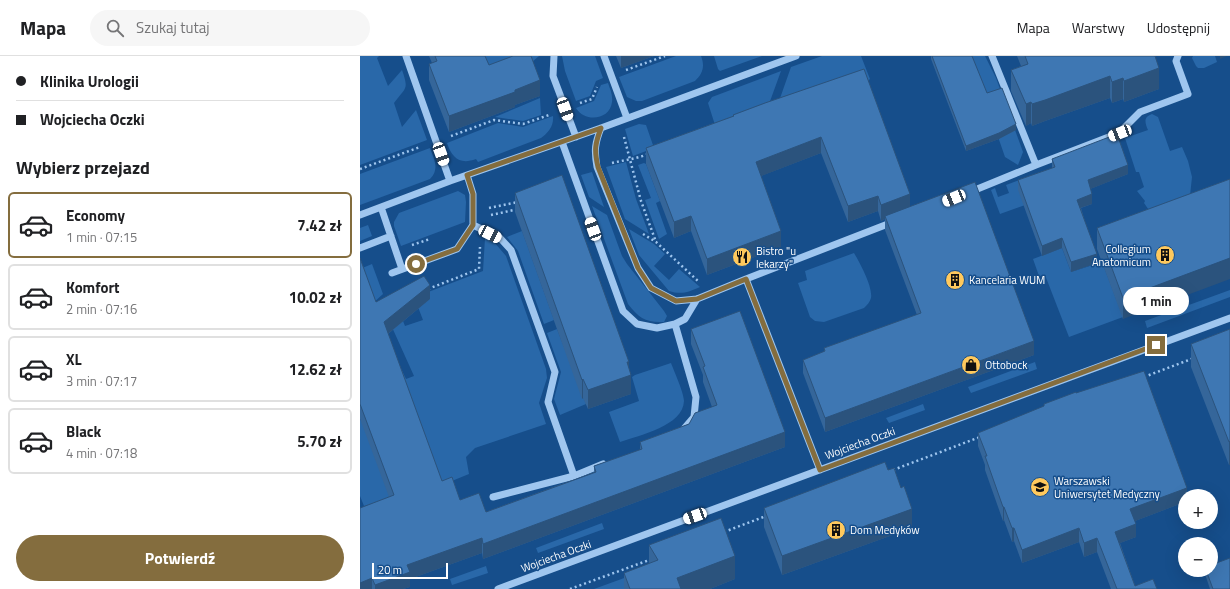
<!DOCTYPE html>
<html lang="pl">
<head>
<meta charset="utf-8">
<style>
	body { margin:0; font-family:"Titillium Web",sans-serif; background:#f6f6f6; color:#202124; height:100vh; display:flex; flex-direction:column; font-size:15px; white-space:nowrap }
	* { box-sizing:border-box; margin:0 }
	p { font-size:13px; color:#757577 }
	.icon { flex:none; width:22px; height:22px; fill:none; stroke:currentColor; stroke-width:2; stroke-linecap:round; stroke-linejoin:round }
	.map { position:relative; flex:1; overflow:hidden }
	.drawer { display:flex; flex-direction:column; background:#fff; width:360px }
	.drawer>* { flex:none }
	.top-card { display:grid; align-content:center; height:88px; padding:0 16px; background:#fff }
	.controls { position:absolute; left:818px; top:433px; display:grid; gap:8px }
	.controls a { display:grid; place-items:center; width:40px; height:40px; border-radius:50%; background:#fff; box-shadow:0 4px 16px #0002; font-size:20px }
	.scale { position:absolute; left:12px; bottom:10px; width:76px; box-sizing:border-box; padding-left:4px; border:2px solid #fff; border-top:0; font-size:11px; line-height:14px; white-space:nowrap; color:#fff; -webkit-text-stroke:3px #164e8b; paint-order:stroke }
	.end { position:absolute; width:18px; height:18px; margin:-9px; border:5px solid #846d3e; background:#fff; box-shadow:0 0 0 2px #fff }
	.from { border-radius:50% }
	.bubble { position:absolute; height:28px; border-radius:14px; background:#fff; box-shadow:0 4px 16px #0002; font-size:13px; font-weight:700; line-height:28px; text-align:center }
	.car { position:absolute; width:12px; height:24px; margin:-12px -6px; border-radius:5px; box-shadow:0 0 3px 1px #0007; background:linear-gradient(#fff 24%,#345 0 40%,#fff 0 76%,#345 0 86%,#fff 0) }
	.top-card b { display:flex; align-items:center; gap:14px; height:38px; font-size:15px }
	.top-card b+b { border-top:1px solid #e0e0e0 }
	.top-card i { width:10px; height:10px; background:#202124 }
	ul { padding:0; list-style:none }
	li { display:flex; align-items:center; gap:12px; height:66px; margin:0 8px 6px; padding:0 8px; border:2px solid #e0e0e0; border-radius:6px }
	li div { flex:1 }
	li b { display:block; font-size:15px }
	li em { font-style:normal; font-weight:700 }
	li.selected { border-color:#846d3e }
	li>.icon { width:36px; height:36px; stroke-width:1.5 }
	h2 { padding:0 16px; font-size:18px; line-height:48px }
	.primary-button { display:flex; gap:8px; margin-top:auto; padding:8px 16px }
	.primary-button a { flex:1; height:46px; border-radius:24px; background:#846d3e; color:#fff; font-size:16px; font-weight:700; line-height:46px; text-align:center }
	header { display:flex; align-items:center; gap:24px; box-sizing:border-box; height:56px; padding:0 20px; background:#fff; border-bottom:1px solid #e0e0e0 }
	header strong { font-size:19px }
	nav { display:flex; gap:22px; margin-inline-start:auto; font-size:14px }
	.search { width:280px; height:36px; background:#f6f6f6; display:flex; align-items:center; gap:10px; box-sizing:border-box; padding:0 14px; border-radius:22px; color:#757577; font-size:15px }
	main { display:flex; flex:1; min-height:0 }
	.map>svg:first-child { display:block }
	.green { fill:#2968a9 }
	.lines { fill:none; stroke-linecap:round; stroke-linejoin:round }
	.path { stroke:#9fc6ef; stroke-width:2.5; stroke-dasharray:2 3; stroke-linecap:butt }
	.minor { stroke:#9fc6ef; stroke-width:7 }
	.wall { fill:#35669a }
	.shaded-wall { fill:#2b537d }
	.building { fill:#3e77b3; stroke:#2b537d }
	.route { stroke:#846d3e; stroke-width:5 }
	.labels { text-anchor:middle; stroke-width:3; stroke-linejoin:round; paint-order:stroke }
	.poi-label { font-size:11px; fill:#fff; stroke:#164e8b; text-anchor:start }
	.street-label { font-size:11px; fill:#fff; stroke:#164e8b }
</style>
</head>
<body>
<header>
<strong>Mapa</strong>
<div class="search"><svg class="icon" aria-label="search" viewBox="0 0 24 24"><circle cx="10" cy="10" r="6"/><path d="M15 15l6 6"/></svg>Szukaj tutaj</div>
<nav><a>Mapa</a><a>Warstwy</a><a>Udostępnij</a></nav>
</header>
<main>
<section class="drawer">
<div class="top-card">
<b><i class="from"></i>Klinika Urologii</b>
<b><i></i>Wojciecha Oczki</b>
</div>
<h2>Wybierz przejazd</h2>
<ul>
<li class="selected"><svg class="icon" aria-label="car" viewBox="0 0 24 24"><path d="M5 17H2v-5l4-1 3-4h7l3 4 3 1v5h-3M9 17h6M6 11h13"/><circle cx="7" cy="17" r="2"/><circle cx="17" cy="17" r="2"/></svg><div><b>Economy</b><p>1 min · 07:15</p></div><em>7.42 zł</em></li>
<li><svg class="icon" aria-label="car" viewBox="0 0 24 24"><path d="M5 17H2v-5l4-1 3-4h7l3 4 3 1v5h-3M9 17h6M6 11h13"/><circle cx="7" cy="17" r="2"/><circle cx="17" cy="17" r="2"/></svg><div><b>Komfort</b><p>2 min · 07:16</p></div><em>10.02 zł</em></li>
<li><svg class="icon" aria-label="car" viewBox="0 0 24 24"><path d="M5 17H2v-5l4-1 3-4h7l3 4 3 1v5h-3M9 17h6M6 11h13"/><circle cx="7" cy="17" r="2"/><circle cx="17" cy="17" r="2"/></svg><div><b>XL</b><p>3 min · 07:17</p></div><em>12.62 zł</em></li>
<li><svg class="icon" aria-label="car" viewBox="0 0 24 24"><path d="M5 17H2v-5l4-1 3-4h7l3 4 3 1v5h-3M9 17h6M6 11h13"/><circle cx="7" cy="17" r="2"/><circle cx="17" cy="17" r="2"/></svg><div><b>Black</b><p>4 min · 07:18</p></div><em>5.70 zł</em></li>
</ul>
<div class="primary-button"><a>Potwierdź</a></div>
</section>
<div class="map">
<svg width="870" height="533" viewBox="0 0 870 533">
	<rect width="100%" height="100%" fill="#164e8b"/>
	<path class="green" d="M 0,0 L 19,0 L 17,2 L 28,30 L 42,14 C 49,34 46,31 34,47 L 42,71 L 56,54 L 67,84 L 0,109 Z
		M 111,0 L 179,0 L 171,7 L 129,25 Z
		M 202,0 L 235,0 L 243,22 L 236,25 L 230,40 L 216,45 L 205,15 Z
		M 316,0 L 341,0 C 345,10 343,18 335,25 L 282,45 L 276,45 L 267,41 L 259,21 Z
		M 354,0 L 402,0 L 360,15 L 358,13 Z
		M 462,0 L 501,0 L 510,23 L 504,28 L 418,48 L 431,11 Z
		M 610,0 L 625,0 L 636,22 L 663,96 L 658,109 L 645,101 Z
		M 833,0 L 855,0 L 857,6 L 844,12 L 838,12 L 836,10 L 832,2 Z
		M 421,15 L 409,48 L 355,69 L 348,47 L 352,41 Z
		M 248,27 C 250,33 253,39 252,46 C 250,64 225,67 216,52 L 234,45 L 241,29 Z
		M 180,42 L 181,59 L 163,65 L 135,61 Z
		M 792,58 L 798,61 L 810,95 L 822,91 L 828,105 L 832,121 L 829,149 L 793,160 L 784,147 L 785,145 L 777,135 L 784,131 L 779,116 L 776,116 L 765,82 L 788,74 C 785,67 783,61 792,58 Z
		M 193,60 C 194,70 188,77 181,82 L 118,106 L 116,103 C 100,109 92,102 87,87 L 138,67 L 163,71 Z
		M 279,68 L 286,69 L 294,92 L 273,100 L 265,73 Z
		M 70,92 C 74,103 80,113 70,123 L 0,149 L 0,118 Z
		M 266,106 L 276,143 L 289,178 L 265,163 L 246,111 Z
		M 284,107 L 286,108 L 300,145 L 296,147 L 307,178 L 299,183 L 285,144 L 291,142 L 278,109 Z
		M 232,116 L 244,151 L 229,141 L 221,119 Z
		M 670,120 L 679,144 L 640,158 L 631,134 L 635,132 L 638,141 L 649,137 L 646,129 Z
		M 98,135 L 105,139 L 106,146 L 105,166 L 41,190 L 34,170 L 34,166 L 39,157 Z
		M 232,150 L 247,159 L 262,200 L 267,208 L 304,255 L 307,260 L 304,266 C 286,267 279,262 268,248 Z
		M 8,169 L 12,180 L 0,185 L 0,172 Z
		M 269,173 L 294,188 L 305,198 L 294,210 L 309,224 L 319,213 L 340,231 C 329,236 321,239 309,235 L 279,199 Z
		M 162,175 L 194,264 L 184,268 L 158,195 L 147,181 Z
		M 125,182 L 134,186 L 146,200 L 186,313 L 187,322 L 179,347 L 186,368 L 115,392 L 106,401 L 109,418 L 55,440 L 28,285 L 46,323 L 54,320 L 31,269 L 43,265 L 45,270 L 63,264 L 58,251 L 50,243 L 123,215 Z
		M 702,192 L 711,216 L 742,206 L 763,261 L 709,281 L 685,219 L 679,220 L 673,203 Z
		M 494,197 C 500,207 513,231 511,242 C 510,246 507,249 504,252 L 464,266 L 455,265 L 450,261 L 438,227 L 447,224 L 445,215 Z
		M 12,208 L 23,238 L 12,248 L 0,213 Z
		M 870,234 L 870,241 L 787,272 L 785,265 Z
		M 197,273 L 226,348 L 200,359 L 194,343 L 201,316 L 187,277 Z
		M 675,306 L 677,313 L 611,337 L 608,331 Z
		M 311,307 C 314,315 324,337 324,345 C 323,370 280,379 260,386 L 249,356 L 279,345 L 272,321 L 275,319 Z
		M 563,348 L 565,354 L 529,367 L 526,362 Z
		M 0,363 L 45,441 L 4,450 L 0,440 Z
		M 242,467 L 244,473 L 178,497 L 176,492 Z
		M 126,510 L 128,517 L 92,529 L 90,523 Z
		M 289,513 L 284,533 L 234,533 Z"/>
	<g class="lines">
		<path class="path" d="M 266,14 L 305,0
			M 220,47 L 232,43 L 237,31
			M 91,80 L 134,64 L 163,68 L 189,59
			M 264,81 L 281,145 L 296,186
			M 252,107 C 264,104 276,103 288,98
			M 0,113 L 60,91
			M 129,152 L 158,146
			M 131,159 L 154,154
			M 283,178 L 296,186 L 338,225
			M 52,189 L 70,183
			M 68,233 L 119,213 L 120,191
			M 784,321 L 834,302
			M 533,414 L 620,381
			M 364,476 L 406,460
			M 210,533 L 292,503"/>
		<path class="minor" d="M 46,0 L 90,125
			M 194,0 L 193,20 L 216,81
			M 244,0 L 267,62
			M 632,0 L 676,109 L 759,77 L 780,56 L 828,38 L 816,5 L 818,0
			M 241,72 C 235,87 234,94 237,111 L 278,212 L 291,232 L 316,245 L 337,243 L 386,223 L 460,414
			M 202,86 L 263,255 L 277,268 L 297,272 L 315,268 L 325,263 L 337,243
			M 107,119 L 113,138 L 113,169
			M 610,136 L 676,109
			M 21,151 L 42,213
			M 0,159 L 90,125 L 241,72 L 436,0
			M 0,192 L 31,180
			M 32,217 L 97,193 L 113,169 L 140,182 L 151,194 L 195,316 L 188,346 L 214,420
			M 386,223 L 533,166
			M 315,268 L 336,341 L 334,361 L 322,375
			M 133,441 L 214,420 L 243,408
			M 138,533 L 870,262"/>
	</g>
	<path class="wall" d="M 69,0 L 125,0 L 129,9 L 180,40 L 155,49 L 155,51 L 89,76 L 69,24 L 69,8 L 72,7 Z
		M 256,0 L 294,0 L 261,12 Z
		M 571,0 L 612,0 L 627,37 L 656,74 L 639,83 L 606,95 L 571,3 Z
		M 657,0 L 795,0 L 799,33 L 764,46 L 763,43 L 752,47 L 750,42 L 685,65 L 672,70 L 671,67 L 666,70 L 651,35 L 651,14 L 661,10 Z
		M 504,13 L 550,151 L 674,299 L 465,376 L 443,317 L 443,304 L 464,296 L 464,292 L 557,259 L 525,174 L 525,163 L 521,165 L 518,155 L 488,166 L 461,97 L 401,120 L 421,191 L 347,219 L 331,175 L 314,182 L 286,108 L 286,92 L 373,60 L 373,59 Z
		M 692,103 L 768,118 L 730,133 L 732,148 L 721,152 L 737,207 L 711,216 L 702,192 L 682,200 L 658,134 L 658,124 L 692,112 Z
		M 870,123 L 763,263 L 737,193 L 737,172 Z
		M 155,137 L 269,311 L 271,338 L 228,353 L 223,342 L 222,343 L 155,156 Z
		M 0,202 L 16,246 L 70,243 L 28,278 L 82,425 L 100,444 L 126,456 L 234,416 L 234,410 L 280,394 L 280,386 L 329,368 L 352,351 L 343,326 L 343,319 L 331,288 L 331,273 L 425,391 L 123,503 L 122,497 L 50,523 L 50,531 L 43,533 L 0,533 L 29,441 L 0,363 Z
		M 870,273 L 869,409 L 831,311 L 831,288 Z
		M 716,337 L 827,440 L 825,446 L 775,465 L 776,481 L 760,487 L 775,530 L 797,533 L 751,533 L 737,496 L 724,501 L 719,486 L 662,507 L 654,485 L 652,486 L 644,464 L 643,465 L 625,414 L 625,409 L 618,390 L 618,377 L 684,351 L 684,348 Z
		M 404,452 L 552,472 L 422,519 L 404,471 Z
		M 289,489 L 375,523 L 350,533 L 264,533 L 264,517 L 289,508 Z
		M 845,514 L 851,514 L 870,533 L 850,533 L 845,518 Z"/>
	<path class="shaded-wall" d="M 261,0 L 294,0 L 261,12 Z
		M 860,0 L 867,0 L 860,3 Z
		M 799,12 L 799,33 L 764,46 L 764,25 Z
		M 750,20 L 750,42 L 685,65 L 672,70 L 672,48 Z
		M 763,22 L 763,43 L 752,47 L 752,26 Z
		M 180,24 L 180,40 L 155,49 L 155,51 L 89,76 L 89,60 L 155,34 Z
		M 671,46 L 671,67 L 666,70 L 666,48 Z
		M 656,68 L 656,74 L 639,83 L 606,95 L 606,90 Z
		M 461,81 L 461,97 L 396,122 L 396,106 Z
		M 768,109 L 768,118 L 728,134 L 728,124 Z
		M 550,138 L 550,154 L 525,160 L 525,163 L 521,165 L 521,149 Z
		M 732,138 L 732,148 L 717,153 L 717,144 Z
		M 518,140 L 518,155 L 488,166 L 488,150 Z
		M 331,160 L 331,175 L 314,182 L 314,166 Z
		M 421,175 L 421,191 L 347,219 L 347,203 Z
		M 702,182 L 702,192 L 682,200 L 682,190 Z
		M 737,198 L 737,207 L 711,216 L 711,206 Z
		M 870,202 L 870,223 L 763,263 L 763,242 Z
		M 70,229 L 70,243 L 24,281 L 24,266 Z
		M 674,285 L 674,299 L 465,376 L 465,362 Z
		M 267,306 L 269,306 L 269,320 L 271,319 L 271,338 L 228,353 L 228,334 Z
		M 223,323 L 223,342 L 222,343 L 222,324 Z
		M 425,376 L 425,391 L 123,503 L 123,488 Z
		M 870,385 L 870,409 L 869,409 L 869,386 Z
		M 827,432 L 827,440 L 825,440 L 825,446 L 770,467 L 770,453 Z
		M 643,451 L 644,451 L 644,464 L 643,465 Z
		M 552,453 L 552,472 L 422,519 L 422,500 Z
		M 776,468 L 776,481 L 755,489 L 755,476 Z
		M 652,472 L 654,472 L 654,485 L 652,486 Z
		M 719,472 L 719,486 L 662,507 L 662,494 Z
		M 122,482 L 122,497 L 50,523 L 50,531 L 43,533 L 15,533 L 15,529 L 47,509 Z
		M 737,482 L 737,496 L 724,501 L 724,487 Z
		M 375,500 L 375,523 L 350,533 L 317,533 L 317,522 Z
		M 12,522 L 12,533 L 0,533 L 0,527 Z"/>
	<path class="building" d="M 75,0 L 125,0 L 129,9 L 153,0 L 171,0 L 180,24 L 155,34 L 155,36 L 89,60 L 69,8 L 77,5 Z
		M 572,0 L 612,0 L 627,37 L 642,32 L 656,68 L 639,77 L 606,90 Z
		M 665,0 L 795,0 L 799,12 L 764,25 L 763,22 L 752,26 L 750,20 L 685,44 L 672,48 L 671,46 L 666,48 L 651,14 L 668,8 Z
		M 504,13 L 550,138 L 521,149 L 518,140 L 488,150 L 461,81 L 396,106 L 421,175 L 347,203 L 331,160 L 314,166 L 286,92 L 374,60 L 373,59 L 405,47 Z
		M 757,78 L 768,109 L 728,124 L 732,138 L 717,144 L 737,198 L 711,206 L 702,182 L 682,190 L 658,124 L 695,111 L 692,103 Z
		M 202,119 L 269,306 L 267,306 L 271,319 L 228,334 L 223,323 L 222,324 L 155,137 Z
		M 870,123 L 870,202 L 763,242 L 737,172 Z
		M 615,126 L 674,285 L 465,362 L 443,304 L 465,295 L 464,292 L 561,257 L 525,160 Z
		M 0,202 L 16,246 L 64,220 L 70,229 L 24,266 L 82,425 L 92,421 L 100,444 L 119,437 L 126,456 L 236,416 L 234,410 L 282,393 L 280,386 L 329,368 L 335,357 L 357,349 L 343,311 L 345,310 L 331,273 L 380,255 L 425,376 L 123,488 L 122,482 L 47,509 L 50,516 L 15,529 L 12,522 L 0,527 L 0,452 L 34,439 L 0,348 Z
		M 870,273 L 870,385 L 869,386 L 831,288 Z
		M 784,315 L 827,432 L 770,453 L 776,468 L 755,476 L 775,530 L 793,523 L 797,533 L 757,533 L 737,482 L 724,487 L 719,472 L 662,494 L 654,472 L 652,472 L 644,451 L 643,451 L 625,400 L 627,400 L 618,377 L 684,350 L 684,348 L 716,336 L 716,337 Z
		M 525,406 L 528,414 L 534,412 L 541,432 L 544,430 L 552,453 L 422,500 L 404,452 Z
		M 361,462 L 375,500 L 317,522 L 321,533 L 270,533 L 264,517 L 298,504 L 289,489 Z
		M 870,502 L 870,533 L 853,533 L 846,514 L 851,514 L 851,509 Z"/>
	<g class="lines">
		<path class="route" d="M 56,208 L 97,193 L 113,169 L 113,138 L 107,119 L 241,72 C 235,88 234,94 238,111 L 278,212 L 291,232 L 316,245 L 337,243 L 386,223 L 460,414 L 796,289"/>
	</g>
	<defs>
		<g id="building-disc" transform="scale(1)"><circle r="9.5" fill="#ffc95d" stroke="#164e8b"/><path d="M-4-6H4V6H1V3H-1V6H-4ZM-2.5-4.3h1.7v1.8h-1.7ZM.8-4.3h1.7v1.8H.8ZM-2.5-1h1.7V.8h-1.7ZM.8-1h1.7V.8H.8Z" fill="#111"/></g>
		<g id="restaurant-disc" transform="scale(1)"><circle r="9.5" fill="#ffc95d" stroke="#164e8b"/><path d="M-5-6h1v4h1v-4h1v4h1v-4h1v5L-1.5 .5V6h-2V.5L-5-1ZM5-6V6H3V1.5H1.5Q1.5-4 5-6Z" fill="#111"/></g>
		<g id="shop-disc" transform="scale(1)"><circle r="9.5" fill="#ffc95d" stroke="#164e8b"/><path d="M-5-2.5h2.3a2.7 3.5 0 0 1 5.4 0H5L5.5 6h-11ZM-1.5-2.5h3a1.5 2.3 0 0 0-3 0Z" fill="#111"/></g>
		<g id="university-disc" transform="scale(1)"><circle r="9.5" fill="#ffc95d" stroke="#164e8b"/><path d="M0-5L7-2L0 1L-7-2ZM-4 1L0 2.5L4 1V4Q0 6-4 4Z" fill="#111"/></g>
	</defs>
	<g fill-rule="evenodd">
		<use href="#building-disc" x="805" y="199"/>
		<use href="#restaurant-disc" x="382" y="201"/>
		<use href="#building-disc" x="595" y="224"/>
		<use href="#shop-disc" x="611" y="309"/>
		<use href="#university-disc" x="680" y="431"/>
		<use href="#building-disc" x="476" y="474"/>
	</g>
	<g class="labels">
		<g class="poi-label">
			<text x="791" y="197" text-anchor="end">Collegium<tspan x="791" dy="13">Anatomicum</tspan></text>
			<text x="396" y="199">Bistro "u<tspan x="396" dy="13">lekarzy"</tspan></text>
			<text x="609" y="228">Kancelaria WUM</text>
			<text x="625" y="313">Ottobock</text>
			<text x="694" y="429">Warszawski<tspan x="694" dy="13">Uniwersytet Medyczny</tspan></text>
			<text x="490" y="478">Dom Medyków</text>
		</g>
		<g class="street-label">
			<text transform="translate(500 387) rotate(-20)" y="4">Wojciecha Oczki</text>
			<text transform="translate(196 500) rotate(-20)" y="4">Wojciecha Oczki</text>
		</g>
	</g>
</svg>
<div class="controls">
<a>+</a>
<a>−</a>
</div>
<div class="scale">20 m</div>
<i class="end from" style="left:56px;top:208px"></i>
<i class="end" style="left:796px;top:289px"></i>
<div class="bubble" style="left:763px;top:231px;width:66px">1 min</div>
<i class="car" style="left:205px;top:53px;rotate:160deg"></i>
<i class="car" style="left:760px;top:77px;rotate:249deg"></i>
<i class="car" style="left:81px;top:98px;rotate:160deg"></i>
<i class="car" style="left:594px;top:142px;rotate:248deg"></i>
<i class="car" style="left:233px;top:173px;rotate:340deg"></i>
<i class="car" style="left:130px;top:178px;rotate:117deg"></i>
<i class="car" style="left:335px;top:460px;rotate:250deg"></i>
</div>
</main>
</body>
</html>
